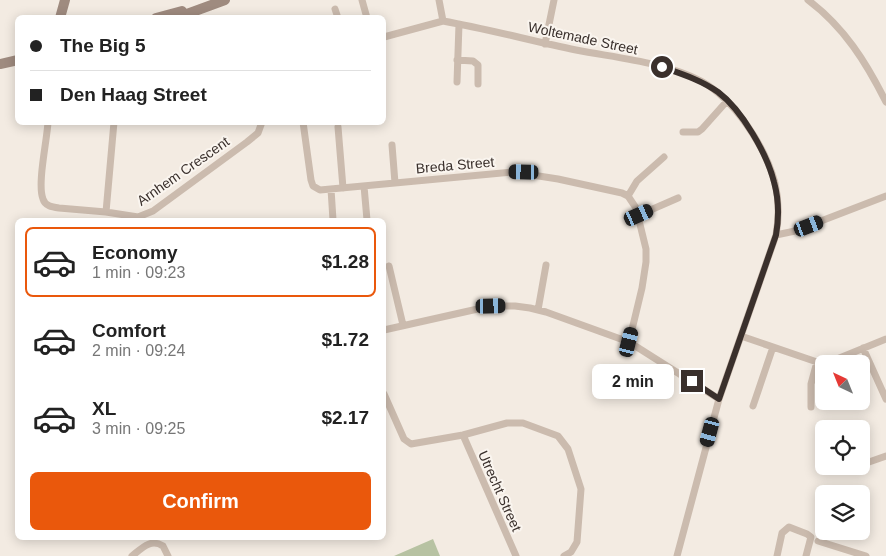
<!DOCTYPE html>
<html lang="en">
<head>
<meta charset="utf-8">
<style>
	body { margin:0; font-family:Arial,sans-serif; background:#f2f2f2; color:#222; height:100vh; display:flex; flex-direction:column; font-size:19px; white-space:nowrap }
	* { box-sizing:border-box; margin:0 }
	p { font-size:16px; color:#767676 }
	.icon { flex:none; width:28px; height:28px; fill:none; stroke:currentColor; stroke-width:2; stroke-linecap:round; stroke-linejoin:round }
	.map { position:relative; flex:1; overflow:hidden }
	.drawer { position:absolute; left:15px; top:218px; width:371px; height:322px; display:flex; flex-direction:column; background:#fff; border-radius:8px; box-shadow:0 2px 12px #0003 }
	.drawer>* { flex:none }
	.top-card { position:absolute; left:15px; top:15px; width:371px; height:110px; border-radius:8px; box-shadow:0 2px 12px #0003; display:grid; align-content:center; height:110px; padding:0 15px; background:#fff }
	.needle { width:32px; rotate:317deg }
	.fabs { position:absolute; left:815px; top:355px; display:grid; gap:10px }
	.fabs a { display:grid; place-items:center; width:55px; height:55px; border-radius:8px; background:#fff; box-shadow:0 2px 12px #0003; font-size:25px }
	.end { position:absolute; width:22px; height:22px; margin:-11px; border:6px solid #3a302c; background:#fff; box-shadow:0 0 0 2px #fff }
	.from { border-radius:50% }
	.bubble { position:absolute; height:35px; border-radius:8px; background:#fff; box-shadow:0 2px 12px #0003; font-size:16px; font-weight:800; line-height:35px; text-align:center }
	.car { position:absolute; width:15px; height:30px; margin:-15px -8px; border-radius:6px; box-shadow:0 0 4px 1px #0007; background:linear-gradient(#222 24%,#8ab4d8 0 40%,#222 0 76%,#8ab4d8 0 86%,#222 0) }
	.top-card b { display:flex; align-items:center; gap:18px; height:48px; font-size:19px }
	.top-card b+b { border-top:1px solid #e0e0e0 }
	.top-card i { width:12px; height:12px; background:#222 }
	ul { padding:9px 0 0; list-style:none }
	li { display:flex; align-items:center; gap:15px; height:70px; margin:0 10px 8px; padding:0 5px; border:2px solid transparent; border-radius:8px }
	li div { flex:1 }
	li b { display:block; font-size:19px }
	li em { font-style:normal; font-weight:800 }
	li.active { border-color:#ea580c }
	li>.icon { width:45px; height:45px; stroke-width:1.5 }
	.button { display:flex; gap:10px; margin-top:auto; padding:10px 15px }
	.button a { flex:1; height:58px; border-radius:8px; background:#ea580c; color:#fff; font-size:20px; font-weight:800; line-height:58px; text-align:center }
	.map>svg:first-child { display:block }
	.green { fill:#b7c2a2 }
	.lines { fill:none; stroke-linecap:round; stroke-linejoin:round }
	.street { stroke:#cbbbae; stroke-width:7 }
	.secondary { stroke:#9f8b7f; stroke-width:10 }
	.route { stroke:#3a302c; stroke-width:6 }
	.labels { text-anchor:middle; stroke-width:4; stroke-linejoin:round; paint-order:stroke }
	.street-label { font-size:14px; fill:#3a302c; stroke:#faf5ef }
</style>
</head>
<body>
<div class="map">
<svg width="886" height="556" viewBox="0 0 886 556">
	<rect width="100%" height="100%" fill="#f3ebe2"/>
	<path class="green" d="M 433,539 L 440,556 L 394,556 Z"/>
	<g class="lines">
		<path class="street" d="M 362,0 L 367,18
			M 439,0 L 443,21 C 488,29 532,41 576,50 C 617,58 664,62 701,81 C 735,100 765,146 775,183 C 779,200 779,218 776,235 L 719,399 L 677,556
			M 808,0 C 844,27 866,62 886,102
			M 335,9 L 338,18
			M 384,37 L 443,21
			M 545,44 L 554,0
			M 457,60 L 473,61 L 478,65 L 478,84
			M 457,82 L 459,24
			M 48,122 C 47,141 37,184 43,199 C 45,206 52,207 59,208 L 106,212 L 138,217 L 153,211 L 247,142 L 258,133 L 262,122
			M 303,122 L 311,180 L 313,186 L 320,190 L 513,172 L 558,179 L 622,193 L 628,196 L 636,208 L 646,249 L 646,262 L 642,288 L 629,342
			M 338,127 L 343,188
			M 683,132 L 698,132 L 702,129 L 727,101
			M 392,145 L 395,183
			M 364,186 L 367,220
			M 331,189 L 333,220
			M 628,196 L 637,181 L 664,157
			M 106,212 L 114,122
			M 639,215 L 678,198
			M 776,235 L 795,231 L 886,196
			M 389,266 L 403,325
			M 538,310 L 546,265
			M 384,330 L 491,306 L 515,306 L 530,308 L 546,312 L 629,342 L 719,399
			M 741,336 L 817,362 L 837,359 L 886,339
			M 863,348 L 886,399
			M 384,394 L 404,439 L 411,444 L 463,435 L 507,423 L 523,423 L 558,436 L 568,449 L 581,489 L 577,542 L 571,552 L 564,556
			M 753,406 L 773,347
			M 811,407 L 811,384 L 817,362
			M 463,435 L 516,556
			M 869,462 L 886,456
			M 818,541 L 866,556
			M 132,556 C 142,548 151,538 163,546 L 168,556
			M 777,556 L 782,533 L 789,527 L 807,534 L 811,537 L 806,556"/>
		<path class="secondary" d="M 60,18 L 65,0
			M 156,18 L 182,11
			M 176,18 L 225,0
			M 0,64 L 18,60"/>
	</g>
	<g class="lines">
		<path class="route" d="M 662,67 C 682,74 701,80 718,92 C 742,110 767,154 774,182 C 779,200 779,218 776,235 L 719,399 L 692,381"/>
	</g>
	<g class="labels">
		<g class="street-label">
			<text transform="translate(583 38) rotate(12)" y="5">Woltemade Street</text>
			<text transform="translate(455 165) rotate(-5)" y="5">Breda Street</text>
			<text transform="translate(183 171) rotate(-35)" y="5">Arnhem Crescent</text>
			<text transform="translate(500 491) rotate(66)" y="5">Utrecht Street</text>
		</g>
	</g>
</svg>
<div class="fabs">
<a><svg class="needle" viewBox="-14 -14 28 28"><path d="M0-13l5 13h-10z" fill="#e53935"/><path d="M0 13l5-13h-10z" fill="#767676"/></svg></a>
<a><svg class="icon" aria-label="locate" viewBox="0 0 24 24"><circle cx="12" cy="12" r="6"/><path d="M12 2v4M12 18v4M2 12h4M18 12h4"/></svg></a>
<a><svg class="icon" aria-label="layers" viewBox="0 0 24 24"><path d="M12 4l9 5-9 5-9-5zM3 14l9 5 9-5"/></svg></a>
</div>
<i class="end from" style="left:662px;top:67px"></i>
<i class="end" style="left:692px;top:381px"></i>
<div class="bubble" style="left:592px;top:364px;width:82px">2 min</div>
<i class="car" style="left:524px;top:172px;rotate:271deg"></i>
<i class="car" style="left:639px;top:215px;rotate:66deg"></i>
<i class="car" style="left:809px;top:226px;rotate:69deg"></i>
<i class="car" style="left:491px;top:306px;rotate:89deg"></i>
<i class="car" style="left:629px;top:342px;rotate:14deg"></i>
<i class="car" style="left:710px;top:432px;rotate:195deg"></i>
<div class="top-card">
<b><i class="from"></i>The Big 5</b>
<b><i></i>Den Haag Street</b>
</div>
<section class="drawer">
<ul>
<li class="active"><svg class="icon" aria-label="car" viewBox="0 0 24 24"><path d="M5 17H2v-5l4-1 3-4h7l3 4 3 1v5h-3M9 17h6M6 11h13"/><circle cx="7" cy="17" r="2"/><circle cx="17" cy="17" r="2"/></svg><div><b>Economy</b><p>1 min · 09:23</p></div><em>$1.28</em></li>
<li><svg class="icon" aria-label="car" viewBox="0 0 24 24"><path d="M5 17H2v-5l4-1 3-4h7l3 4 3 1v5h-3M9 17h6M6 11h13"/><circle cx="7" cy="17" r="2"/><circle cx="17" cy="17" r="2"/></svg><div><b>Comfort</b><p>2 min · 09:24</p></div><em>$1.72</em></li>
<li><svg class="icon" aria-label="car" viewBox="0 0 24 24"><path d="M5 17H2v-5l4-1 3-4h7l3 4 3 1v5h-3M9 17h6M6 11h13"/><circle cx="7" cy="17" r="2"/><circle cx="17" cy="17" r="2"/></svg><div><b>XL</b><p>3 min · 09:25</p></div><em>$2.17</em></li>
</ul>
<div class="button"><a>Confirm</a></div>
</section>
</div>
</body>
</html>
